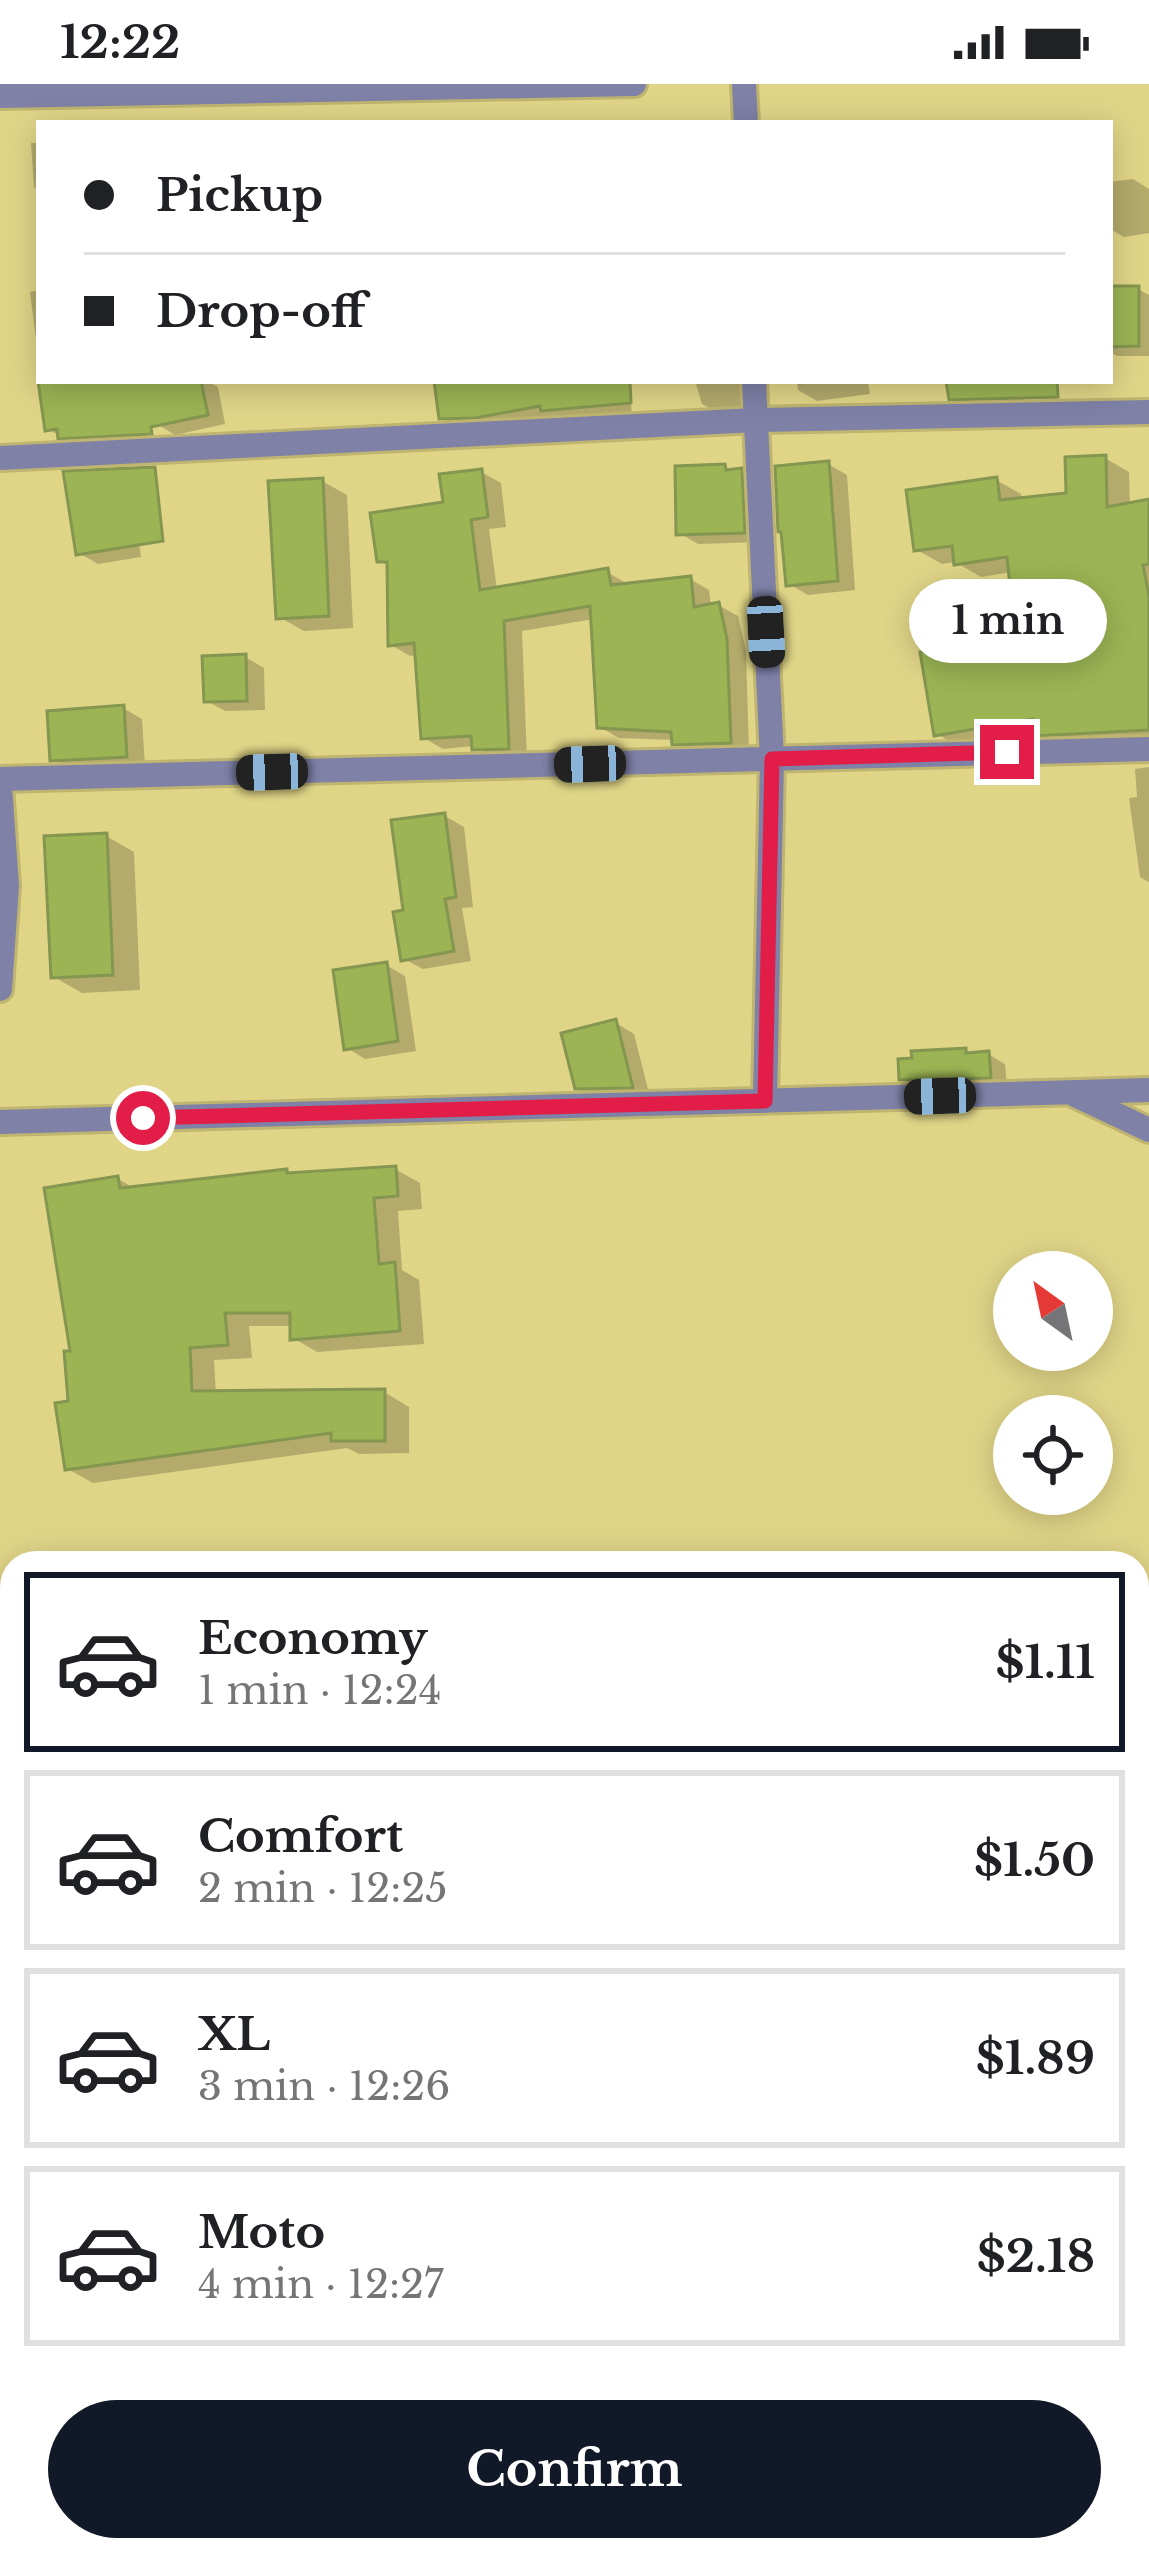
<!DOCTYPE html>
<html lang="en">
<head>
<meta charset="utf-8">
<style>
	body { margin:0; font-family:"Libre Baskerville",serif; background:#f6f6f6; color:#202124; height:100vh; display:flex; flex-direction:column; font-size:45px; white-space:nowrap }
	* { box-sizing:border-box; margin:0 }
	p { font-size:39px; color:#757577 }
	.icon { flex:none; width:66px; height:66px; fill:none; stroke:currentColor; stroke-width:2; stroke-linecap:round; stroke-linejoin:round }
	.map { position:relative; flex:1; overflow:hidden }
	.side { position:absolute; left:0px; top:1467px; width:1149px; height:1011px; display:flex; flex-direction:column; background:#fff; border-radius:36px 36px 0 0; box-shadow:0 6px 30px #0003 }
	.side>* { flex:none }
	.top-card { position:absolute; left:36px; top:36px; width:1077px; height:264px; border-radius:0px; box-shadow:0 6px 30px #0003; display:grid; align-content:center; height:264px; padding:0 48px; background:#fff }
	.needle { width:78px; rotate:327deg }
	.controls { position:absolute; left:993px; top:1167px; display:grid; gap:24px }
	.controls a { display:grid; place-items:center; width:120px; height:120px; border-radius:50%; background:#fff; box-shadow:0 6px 30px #0003; font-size:60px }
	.end { position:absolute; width:54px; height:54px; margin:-27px; border:15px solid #e11d48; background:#fff; box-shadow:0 0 0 6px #fff }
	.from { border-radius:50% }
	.bubble { position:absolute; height:84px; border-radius:42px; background:#fff; box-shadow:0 6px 30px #0003; font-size:39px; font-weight:700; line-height:84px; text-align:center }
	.car { position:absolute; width:36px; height:72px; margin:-36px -18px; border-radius:15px; box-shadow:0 0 9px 3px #0007; background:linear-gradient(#222 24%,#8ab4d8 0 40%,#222 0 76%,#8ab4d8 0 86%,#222 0) }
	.top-card b { display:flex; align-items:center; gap:42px; height:114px; font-size:45px }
	.top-card b+b { border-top:3px solid #e0e0e0 }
	.top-card i { width:30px; height:30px; background:#202124 }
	ul { padding:21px 0 0; list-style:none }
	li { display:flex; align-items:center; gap:36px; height:180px; margin:0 24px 18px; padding:0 24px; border:6px solid #e0e0e0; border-radius:0px }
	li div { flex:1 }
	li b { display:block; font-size:45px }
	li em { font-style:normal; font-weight:700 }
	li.on { border-color:#111827 }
	li>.icon { width:108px; height:108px; stroke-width:1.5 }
	.primary-button { display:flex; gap:24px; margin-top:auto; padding:24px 48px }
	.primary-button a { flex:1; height:138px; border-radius:72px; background:#111827; color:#fff; font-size:48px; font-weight:700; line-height:138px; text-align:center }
	.status { display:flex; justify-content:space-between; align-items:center; height:84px; padding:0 60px; background:#fff; direction:ltr }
	.status svg { height:33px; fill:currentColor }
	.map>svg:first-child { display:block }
	.shadow { fill:#0003 }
	.building { fill:#9cb454; stroke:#84964f; stroke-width:3 }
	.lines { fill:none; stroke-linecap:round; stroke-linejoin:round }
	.lane-casing { stroke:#bfb570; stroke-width:24 }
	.street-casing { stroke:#bfb570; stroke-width:30 }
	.lane { stroke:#7f81a7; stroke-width:18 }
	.street { stroke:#7f81a7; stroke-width:24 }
	.route { stroke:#e11d48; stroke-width:15 }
</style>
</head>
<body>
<div class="status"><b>12:22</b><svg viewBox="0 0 49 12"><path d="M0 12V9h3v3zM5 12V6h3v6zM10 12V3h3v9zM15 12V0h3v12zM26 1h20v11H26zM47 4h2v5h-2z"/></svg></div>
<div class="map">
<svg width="1149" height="2476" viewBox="0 0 1149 2476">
	<rect width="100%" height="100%" fill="#e0d587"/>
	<path class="shadow" d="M 31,59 L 39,59 L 39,106 L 34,103 Z
		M 1133,95 L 1149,105 L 1149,149 L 1124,153 L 1110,145 L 1110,98 Z
		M 1110,205 L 1138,205 L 1149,211 L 1149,272 L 1117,272 L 1110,268 Z
		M 39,206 L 39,279 L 30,208 Z
		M 41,297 L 124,297 L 134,367 L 89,369 L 48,345 Z
		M 155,297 L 207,297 L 218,303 L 225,340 L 175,351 L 157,340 Z
		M 437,297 L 629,297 L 632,332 L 465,347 L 442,334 Z
		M 695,297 L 746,297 L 755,327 L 725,333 L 702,320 Z
		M 797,297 L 868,297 L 870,310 L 817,317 L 798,306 Z
		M 949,297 L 1021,297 L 1025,324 L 971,325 L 952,314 Z
		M 1105,374 L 1129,388 L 1130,422 L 1149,418 L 1149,660 L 1061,664 L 1038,651 L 961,664 L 937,650 L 1018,554 L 1012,488 L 981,493 L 955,478 L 942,480 L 917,466 L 996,396 L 1021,410 L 1022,417 L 1069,412 Z
		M 828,380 L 847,391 L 855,506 L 808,511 L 789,500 Z
		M 725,383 L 733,388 L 741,387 L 760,398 L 762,458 L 698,460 L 679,449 Z
		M 481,388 L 501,399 L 506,443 L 489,445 L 497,506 L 607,488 L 626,499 L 627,502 L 690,495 L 709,506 L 711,522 L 718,521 L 738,532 L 746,567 L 749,669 L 694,670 L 675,659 L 675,656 L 619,654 L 600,643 L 594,535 L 522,547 L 527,675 L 494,675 L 474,662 L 443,665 L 424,654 L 418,571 L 410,572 L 391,561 L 391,483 L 380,477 Z
		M 322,397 L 347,411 L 353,544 L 304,547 L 279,533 Z
		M 130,399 L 141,473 L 98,480 L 79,469 Z
		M 245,573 L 264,584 L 265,626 L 225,627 L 207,617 Z
		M 123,624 L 142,635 L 145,682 L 72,686 L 53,675 Z
		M 1149,683 L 1149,798 L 1140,793 L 1129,714 L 1137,713 L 1135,685 Z
		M 445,732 L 464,743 L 473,823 L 462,824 L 471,877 L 423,885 L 404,875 L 406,829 Z
		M 106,752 L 134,768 L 140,906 L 82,909 L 54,893 Z
		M 386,881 L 405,892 L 416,967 L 365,975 L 347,964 Z
		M 616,939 L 634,950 L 650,1013 L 596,1015 L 577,1004 Z
		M 965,968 L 973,972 L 988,970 L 1005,980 L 1007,1002 L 919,1004 L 902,995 Z
		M 395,1085 L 420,1099 L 422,1125 L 398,1127 L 402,1186 L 419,1196 L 424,1260 L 317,1268 L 293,1254 L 293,1242 L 249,1242 L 252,1274 L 214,1276 L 216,1310 L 384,1308 L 409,1323 L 409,1369 L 359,1370 L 347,1364 L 93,1399 L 68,1385 L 73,1269 L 118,1095 L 136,1105 L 286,1088 L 293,1092 Z"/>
	<path class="building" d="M 1110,202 L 1139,202 L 1139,262 L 1110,263 Z
		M 38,297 L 201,297 L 208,331 L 151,343 L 152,350 L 58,355 L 57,345 L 45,347 Z
		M 434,297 L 630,297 L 631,319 L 541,327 L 540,322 L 475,334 L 439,335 Z
		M 946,297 L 1057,297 L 1058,313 L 949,316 Z
		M 1106,371 L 1107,423 L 1149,415 L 1149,480 L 1143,481 L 1149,512 L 1149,646 L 1034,652 L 1033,635 L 934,652 L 920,568 L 1015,551 L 1007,473 L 954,481 L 952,462 L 914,467 L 906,406 L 997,393 L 1000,416 L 1066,409 L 1065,373 Z
		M 829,377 L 838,497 L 786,502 L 781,448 L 778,448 L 775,382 Z
		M 725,380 L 726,386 L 742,384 L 745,449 L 676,451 L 675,382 Z
		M 155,383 L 163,457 L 76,471 L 63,387 Z
		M 482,385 L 488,433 L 471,436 L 480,506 L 608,484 L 611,501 L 691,492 L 694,523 L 719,518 L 727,555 L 731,659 L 672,661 L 671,648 L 597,644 L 590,522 L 504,537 L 509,665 L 472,666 L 471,652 L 421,655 L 414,559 L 388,562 L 387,478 L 377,478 L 370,429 L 443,418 L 439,390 Z
		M 323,394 L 329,532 L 276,535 L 268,397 Z
		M 246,570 L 247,617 L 204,618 L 202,572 Z
		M 124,621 L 127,673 L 50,677 L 47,627 Z
		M 445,729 L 456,813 L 445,815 L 454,867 L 401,877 L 393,828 L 403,826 L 391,736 Z
		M 107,749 L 113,891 L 51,894 L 44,752 Z
		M 387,878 L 398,957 L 344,966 L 333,886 Z
		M 616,935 L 633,1004 L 575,1005 L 561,949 Z
		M 966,964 L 966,969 L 989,967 L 991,994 L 899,996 L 898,975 L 912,974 L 911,967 Z
		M 396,1082 L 398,1112 L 374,1114 L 379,1180 L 395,1178 L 400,1247 L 290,1256 L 290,1229 L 225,1229 L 228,1261 L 190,1264 L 192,1307 L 385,1305 L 385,1357 L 331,1357 L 331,1349 L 65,1386 L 55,1319 L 68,1317 L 64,1267 L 70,1267 L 44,1104 L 118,1092 L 120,1104 L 287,1085 L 287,1089 Z"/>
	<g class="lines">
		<g class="lane-casing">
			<path id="lane" d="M 0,2153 L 12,2164
				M 373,2466 L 393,2476
				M 22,2476 L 37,2466"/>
		</g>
		<g class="street-casing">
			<path id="street" d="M 744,0 L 746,39
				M 0,12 L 634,0
				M 754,297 L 772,675 L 765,1017
				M 0,374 L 756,336 L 1149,328
				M 0,695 L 1149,665
				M 0,702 L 7,802 L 0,905
				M 1075,1011 L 1149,1046
				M 0,1038 L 1149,1006
				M 1137,1598 L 1149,1595
				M 0,1863 L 12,1863"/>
		</g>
		<use href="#lane" class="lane"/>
		<use href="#street" class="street"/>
	</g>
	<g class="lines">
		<path class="route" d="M 143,1034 L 765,1017 L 772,675 L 1007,668"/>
	</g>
</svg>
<div class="controls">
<a><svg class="needle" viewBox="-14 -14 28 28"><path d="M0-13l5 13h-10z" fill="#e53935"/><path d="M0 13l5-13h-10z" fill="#757577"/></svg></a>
<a><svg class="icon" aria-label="locate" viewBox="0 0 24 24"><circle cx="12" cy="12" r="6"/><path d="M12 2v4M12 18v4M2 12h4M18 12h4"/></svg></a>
</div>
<i class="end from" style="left:143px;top:1034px"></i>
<i class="end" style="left:1007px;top:668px"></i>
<div class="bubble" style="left:909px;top:495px;width:198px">1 min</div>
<i class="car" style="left:766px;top:548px;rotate:177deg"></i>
<i class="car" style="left:590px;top:680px;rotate:268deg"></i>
<i class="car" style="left:272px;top:688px;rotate:268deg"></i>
<i class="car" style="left:940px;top:1012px;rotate:268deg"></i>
<div class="top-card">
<b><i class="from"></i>Pickup</b>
<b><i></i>Drop-off</b>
</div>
<section class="side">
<ul>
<li class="on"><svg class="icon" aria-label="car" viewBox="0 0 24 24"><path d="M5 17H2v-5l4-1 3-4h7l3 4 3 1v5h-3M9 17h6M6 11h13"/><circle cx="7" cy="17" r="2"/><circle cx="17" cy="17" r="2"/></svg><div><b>Economy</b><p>1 min · 12:24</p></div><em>$1.11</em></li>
<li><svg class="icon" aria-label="car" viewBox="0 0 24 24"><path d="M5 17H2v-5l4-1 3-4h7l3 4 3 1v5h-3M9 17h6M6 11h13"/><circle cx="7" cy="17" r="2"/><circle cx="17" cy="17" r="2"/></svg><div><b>Comfort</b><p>2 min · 12:25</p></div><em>$1.50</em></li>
<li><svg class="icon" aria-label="car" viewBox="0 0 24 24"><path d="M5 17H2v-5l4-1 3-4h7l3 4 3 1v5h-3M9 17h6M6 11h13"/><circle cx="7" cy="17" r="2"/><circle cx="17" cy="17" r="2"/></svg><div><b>XL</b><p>3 min · 12:26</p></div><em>$1.89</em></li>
<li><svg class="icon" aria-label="car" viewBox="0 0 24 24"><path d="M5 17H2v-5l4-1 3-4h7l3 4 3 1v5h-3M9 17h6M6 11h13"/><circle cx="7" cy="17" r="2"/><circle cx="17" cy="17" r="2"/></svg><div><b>Moto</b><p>4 min · 12:27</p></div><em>$2.18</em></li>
</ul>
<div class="primary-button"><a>Confirm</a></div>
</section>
</div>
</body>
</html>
